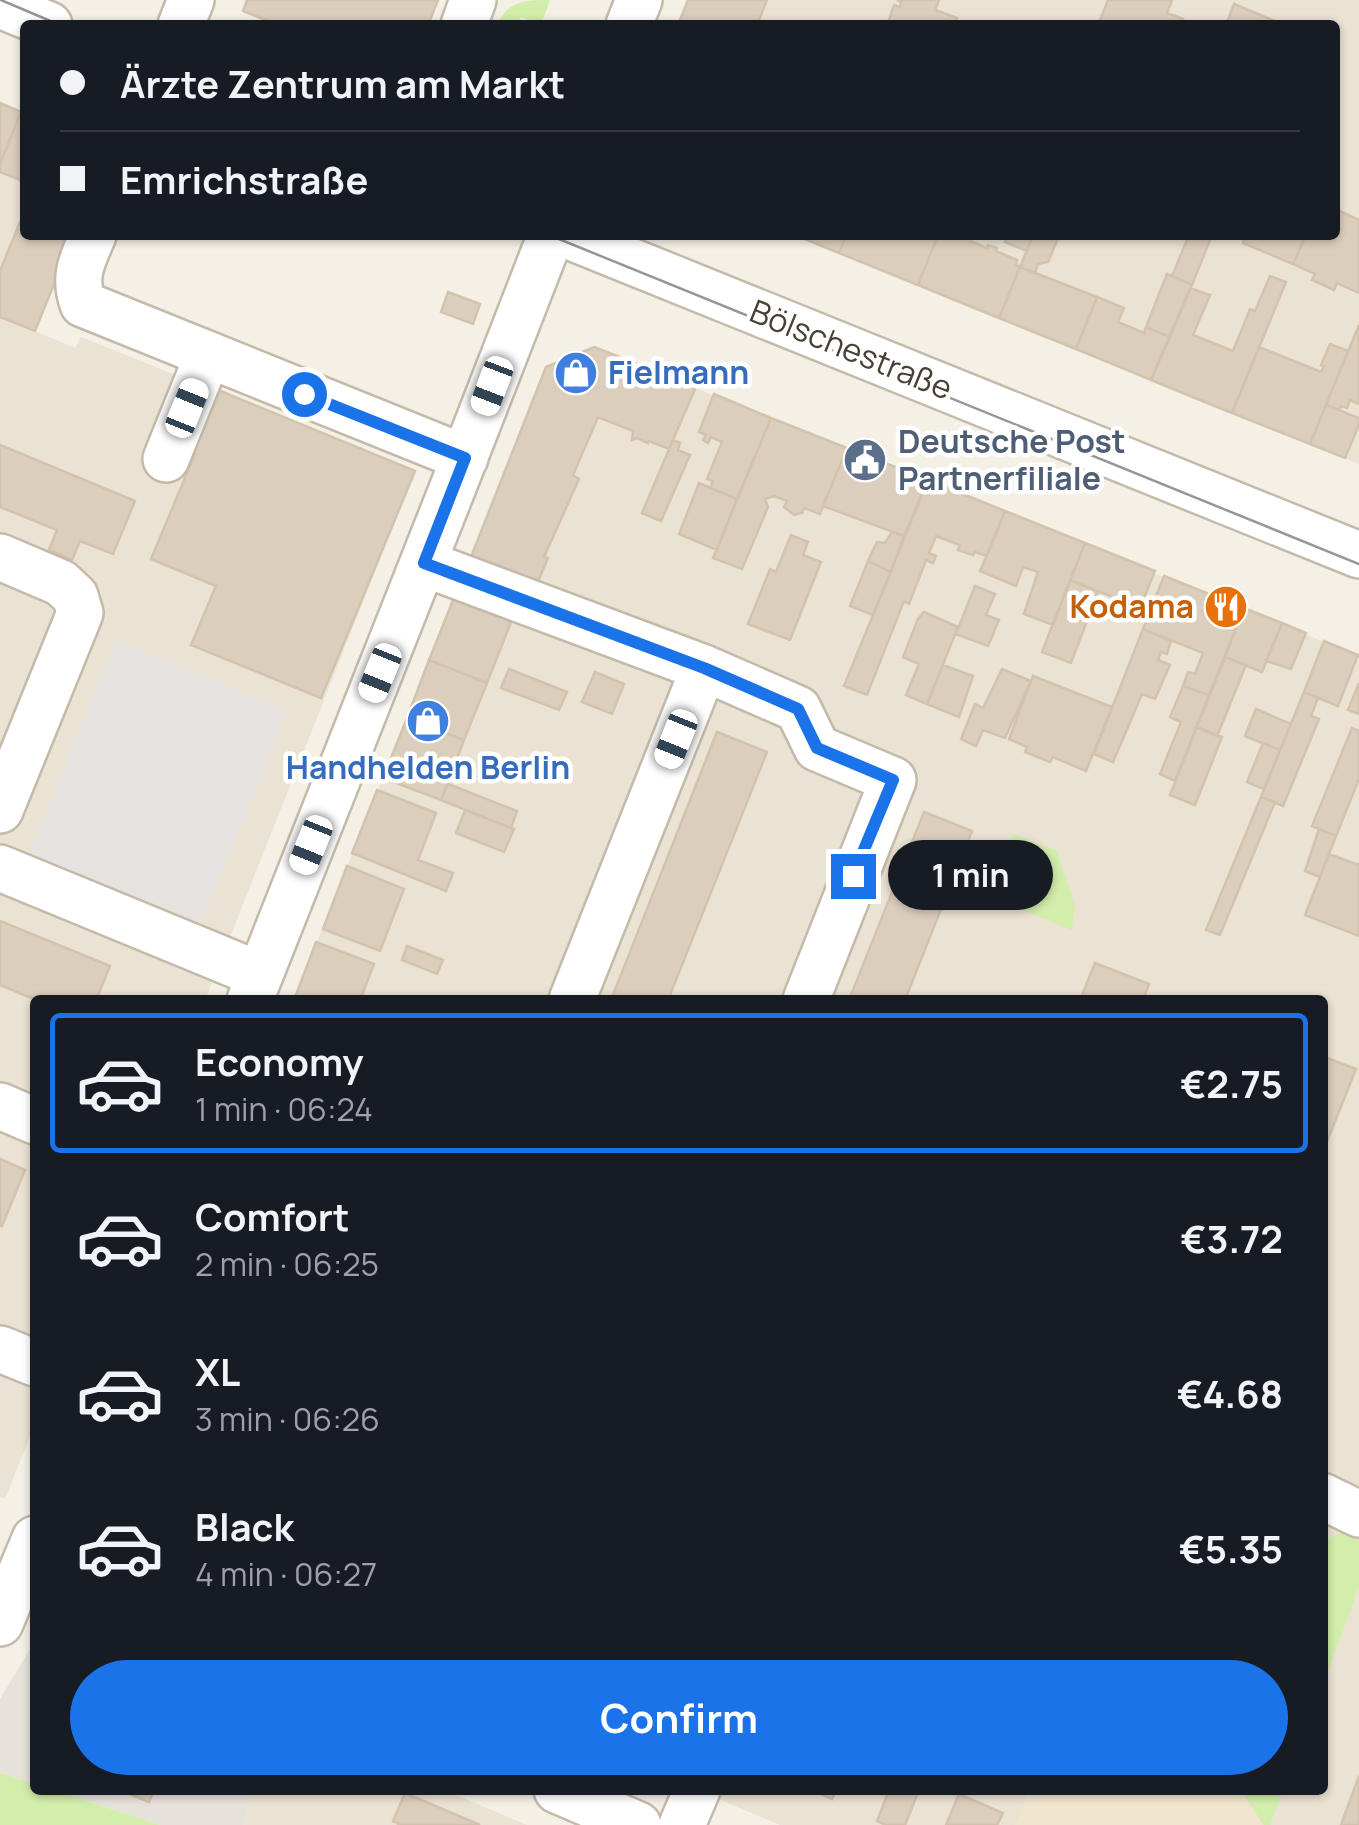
<!DOCTYPE html>
<html lang="en">
<head>
<meta charset="utf-8">
<style>
	body { margin:0; font-family:Manrope,sans-serif; background:#20242c; color:#f1f3f6; height:100vh; display:flex; flex-direction:column; font-size:38px; white-space:nowrap }
	* { box-sizing:border-box; margin:0 }
	p { font-size:32px; color:#9ea1a6 }
	.icon { flex:none; width:55px; height:55px; fill:none; stroke:currentColor; stroke-width:2; stroke-linecap:round; stroke-linejoin:round }
	.map { position:relative; flex:1; overflow:hidden }
	.side { position:absolute; left:30px; top:995px; width:1298px; height:800px; display:flex; flex-direction:column; background:#171b24; border-radius:10px; box-shadow:0 2px 8px #0004 }
	.side>* { flex:none }
	.guide { position:absolute; left:20px; top:20px; width:1320px; height:220px; border-radius:10px; box-shadow:0 2px 8px #0004; display:grid; align-content:center; height:220px; padding:0 40px; background:#171b24 }
	.end { position:absolute; width:45px; height:45px; margin:-22px; border:12px solid #1a73e8; background:#fff; box-shadow:0 0 0 5px #fff }
	.from { border-radius:50% }
	.bubble { position:absolute; height:70px; border-radius:35px; background:#171b24; box-shadow:0 2px 8px #0004; font-size:32px; font-weight:700; line-height:70px; text-align:center }
	.car { position:absolute; width:30px; height:60px; margin:-30px -15px; border-radius:12px; box-shadow:0 0 8px 2px #0007; background:linear-gradient(#fff 24%,#345 0 40%,#fff 0 76%,#345 0 86%,#fff 0) }
	.guide b { display:flex; align-items:center; gap:35px; height:95px; font-size:38px }
	.guide b+b { border-top:2px solid #363941 }
	.guide i { width:25px; height:25px; background:#f1f3f6 }
	ul { padding:18px 0 0; list-style:none }
	li { display:flex; align-items:center; gap:30px; height:140px; margin:0 20px 15px; padding:0 20px; border:5px solid transparent; border-radius:10px }
	li div { flex:1 }
	li b { display:block; font-size:38px }
	li em { font-style:normal; font-weight:700 }
	li.current { border-color:#1a73e8 }
	li>.icon { width:90px; height:90px; stroke-width:1.5 }
	.primary-button { display:flex; gap:20px; margin-top:auto; padding:20px 40px }
	.primary-button a { flex:1; height:115px; border-radius:60px; background:#1a73e8; color:#fff; font-size:40px; font-weight:700; line-height:115px; text-align:center }
	.map>svg:first-child { display:block }
	.residential { fill:#eae2d3 }
	.industrial { fill:#e7e1db }
	.education { fill:#f0e5ce }
	.green { fill:#d2eeaa }
	.parking { fill:#e5e2df }
	.building { fill:#dbcebd; stroke:#d3c3ac; stroke-width:2.5 }
	.lines { fill:none; stroke-linecap:round; stroke-linejoin:round }
	.minor-casing { stroke:#c5baaa; stroke-width:50 }
	.minor { stroke:#fff; stroke-width:45 }
	.tram { stroke:#969696; stroke-width:2.5 }
	.route { stroke:#1a73e8; stroke-width:12 }
	.labels { text-anchor:middle; stroke-width:9; stroke-linejoin:round; paint-order:stroke }
	.street-label { font-size:32px; fill:#494034; stroke:#fff }
	.shop-label { font-size:32px; font-weight:bold; fill:#366cbe; stroke:#fff; text-anchor:start }
	.service-label { font-size:32px; font-weight:bold; fill:#4e5e75; stroke:#fff; text-anchor:start }
	.food-label { font-size:32px; font-weight:bold; fill:#c56008; stroke:#fff; text-anchor:end }
</style>
</head>
<body>
<div class="map">
<svg width="1359" height="1825" viewBox="0 0 1359 1825">
	<rect width="100%" height="100%" fill="#f5f0e6"/>
	<path class="residential" d="M 688,0 L 1359,0 L 1359,464 L 798,235 L 1335,235 L 1335,25 L 679,25 Z
		M 0,104 L 25,114 L 25,235 L 35,331 L 75,348 L 81,337 L 415,471 L 205,1000 L 35,1000 L 35,1424 L 5,1499 L 0,1497 Z
		M 594,347 L 1359,656 L 1359,1825 L 780,1825 L 697,1790 L 1322,1790 L 1322,1000 L 294,1000 L 546,367 Z
		M 253,1790 L 444,1790 L 527,1825 L 243,1825 Z"/>
	<path class="industrial" d="M 35,1641 L 35,1784 L 0,1773 L 0,1699 Z
		M 53,1790 L 253,1790 L 243,1825 L 160,1825 Z"/>
	<path class="education" d="M 1029,1790 L 1240,1790 L 1264,1825 L 1015,1825 Z"/>
	<path class="green" d="M 550,0 L 541,25 L 521,17 L 517,25 L 496,25 C 510,0 524,0 550,0 Z
		M 1013,834 L 1057,851 L 1075,906 L 1072,930 L 989,897 Z
		M 1345,1532 L 1359,1537 L 1359,1586 L 1323,1685 L 1323,1540 Z
		M 0,1773 L 35,1784 L 35,1790 L 53,1790 L 160,1825 L 0,1825 Z
		M 1240,1790 L 1283,1790 L 1270,1825 L 1264,1825 Z"/>
	<path class="parking" d="M 116,640 L 288,711 L 201,923 L 29,853 Z"/>
	<path class="building" d="M 247,0 L 438,0 L 428,25 L 278,25 L 243,11 Z
		M 688,0 L 767,0 L 757,25 L 678,25 Z
		M 939,0 L 935,10 L 957,18 L 954,25 L 887,25 L 894,5 L 900,7 L 901,2 L 897,0 Z
		M 1108,0 L 1172,0 L 1167,13 L 1183,19 L 1180,25 L 1105,25 L 1099,23 Z
		M 1234,4 L 1282,24 L 1281,25 L 1226,25 Z
		M 0,103 L 21,112 L 0,164 Z
		M 21,112 L 25,114 L 25,182 L 0,172 L 0,164 Z
		M 1335,209 L 1359,220 L 1359,293 L 1337,283 L 1334,290 L 1312,280 L 1315,274 L 1293,264 L 1306,235 L 1335,235 Z
		M 25,210 L 25,235 L 74,235 L 35,331 L 0,317 L 0,271 Z
		M 795,235 L 846,235 L 839,253 Z
		M 846,235 L 938,235 L 918,285 L 839,253 Z
		M 938,235 L 954,235 L 962,238 L 963,235 L 971,238 L 970,241 L 987,248 L 988,245 L 997,248 L 996,251 L 1017,260 L 1016,265 L 1020,267 L 999,318 L 918,285 Z
		M 1008,235 L 1033,235 L 1027,251 L 1005,242 Z
		M 1033,235 L 1059,236 L 1048,262 L 1038,264 L 1035,273 L 1020,267 Z
		M 1189,235 L 1212,235 L 1192,285 L 1172,276 Z
		M 1246,235 L 1306,235 L 1293,264 L 1243,243 Z
		M 1020,267 L 1097,297 L 1076,349 L 999,318 Z
		M 1167,274 L 1192,285 L 1170,337 L 1146,327 Z
		M 1270,276 L 1286,282 L 1232,413 L 1151,380 L 1190,288 L 1210,295 L 1193,335 L 1233,351 L 1250,309 L 1255,311 Z
		M 448,292 L 480,304 L 473,324 L 441,312 Z
		M 1097,297 L 1124,308 L 1118,322 L 1144,333 L 1146,327 L 1170,337 L 1151,380 L 1076,349 Z
		M 1359,325 L 1359,404 L 1350,400 L 1347,408 L 1341,406 L 1339,410 L 1326,405 Z
		M 1330,344 L 1348,351 L 1310,444 L 1232,413 L 1259,347 L 1321,372 L 1324,366 L 1321,365 Z
		M 594,347 L 696,387 L 669,449 L 649,441 L 648,443 L 637,438 L 632,440 L 633,431 L 598,417 L 573,475 L 579,479 L 544,557 L 548,558 L 536,586 L 469,562 L 546,367 Z
		M 206,385 L 415,471 L 321,698 L 191,645 L 216,586 L 151,559 L 195,454 L 180,448 Z
		M 714,394 L 771,418 L 737,499 L 710,488 L 713,481 L 707,479 L 722,442 L 711,437 L 708,443 L 703,440 L 706,435 L 699,432 Z
		M 1326,405 L 1359,418 L 1359,425 L 1345,458 L 1310,444 Z
		M 771,418 L 847,448 L 820,514 L 804,508 L 802,513 L 794,515 L 784,507 L 787,501 L 774,496 L 765,499 L 768,507 L 742,569 L 713,558 Z
		M 673,440 L 680,443 L 678,450 L 690,455 L 661,521 L 642,513 Z
		M 0,445 L 135,501 L 113,554 L 80,541 L 72,560 L 49,550 L 57,530 L 0,507 Z
		M 847,448 L 928,480 L 904,536 L 823,506 Z
		M 928,480 L 1005,511 L 987,556 L 975,552 L 973,555 L 958,550 L 960,545 L 936,536 L 929,553 L 936,556 L 933,563 L 926,560 L 909,604 L 904,601 L 867,695 L 844,686 Z
		M 699,483 L 737,499 L 717,550 L 679,534 Z
		M 1005,511 L 1085,543 L 1053,625 L 1024,614 L 1038,572 L 1023,567 L 1016,586 L 980,571 Z
		M 892,532 L 904,536 L 891,572 L 868,561 L 877,542 L 885,543 Z
		M 791,535 L 808,542 L 803,555 L 821,562 L 790,640 L 748,624 L 770,569 L 776,572 Z
		M 1085,543 L 1155,571 L 1140,608 L 1070,580 Z
		M 868,561 L 891,572 L 873,615 L 850,606 Z
		M 1164,576 L 1244,608 L 1209,695 L 1183,686 L 1188,672 L 1195,674 L 1203,653 L 1143,629 Z
		M 1070,580 L 1098,592 L 1071,663 L 1042,652 Z
		M 975,586 L 995,594 L 986,615 L 999,620 L 988,646 L 956,634 Z
		M 455,595 L 513,617 L 487,683 L 429,660 Z
		M 1244,608 L 1282,623 L 1262,672 L 1225,657 Z
		M 924,612 L 958,627 L 927,704 L 906,695 L 919,664 L 903,657 L 918,619 Z
		M 1282,623 L 1306,633 L 1291,669 L 1266,661 Z
		M 1143,629 L 1171,641 L 1167,654 L 1161,652 L 1158,660 L 1170,665 L 1155,699 L 1142,694 L 1113,762 L 1094,754 Z
		M 1324,641 L 1358,655 L 1338,706 L 1304,692 Z
		M 1225,657 L 1246,665 L 1217,736 L 1197,727 Z
		M 429,660 L 487,683 L 464,740 L 407,718 Z
		M 943,665 L 973,676 L 959,717 L 927,704 Z
		M 509,669 L 567,692 L 559,710 L 501,688 Z
		M 1002,669 L 1031,681 L 1005,738 L 983,730 L 976,746 L 961,739 L 975,704 L 983,708 Z
		M 595,672 L 624,684 L 612,714 L 582,702 Z
		M 1033,676 L 1112,707 L 1086,771 L 1053,757 L 1050,762 L 1025,752 L 1027,747 L 1009,739 Z
		M 1359,683 L 1359,714 L 1348,710 Z
		M 1183,686 L 1209,695 L 1175,781 L 1160,774 L 1181,722 L 1170,717 Z
		M 1304,692 L 1318,698 L 1311,716 L 1319,719 L 1283,806 L 1261,797 Z
		M 1256,709 L 1291,724 L 1280,750 L 1245,736 Z
		M 407,718 L 464,740 L 441,800 L 383,778 Z
		M 1197,727 L 1222,737 L 1195,805 L 1170,795 Z
		M 1352,728 L 1359,731 L 1359,779 L 1336,836 L 1312,826 Z
		M 717,732 L 767,752 L 668,1000 L 611,1000 Z
		M 1263,743 L 1280,750 L 1264,789 L 1247,782 Z
		M 448,784 L 517,811 L 511,828 L 441,800 Z
		M 377,790 L 436,813 L 418,860 L 453,873 L 446,891 L 352,853 Z
		M 1261,797 L 1275,802 L 1220,935 L 1206,930 Z
		M 465,810 L 514,829 L 504,852 L 456,833 Z
		M 924,812 L 972,831 L 905,1000 L 849,1000 Z
		M 1319,829 L 1336,836 L 1320,877 L 1305,871 Z
		M 1329,854 L 1358,865 L 1359,863 L 1359,936 L 1305,915 Z
		M 347,866 L 404,889 L 380,951 L 323,929 Z
		M 0,921 L 110,966 L 96,1000 L 36,1000 L 0,985 Z
		M 316,942 L 374,964 L 360,1000 L 294,1000 Z
		M 407,946 L 443,960 L 437,974 L 402,960 Z
		M 1095,963 L 1149,984 L 1143,1000 L 1080,1000 Z
		M 1322,1056 L 1356,1069 L 1322,1154 Z
		M 0,1159 L 25,1170 L 2,1226 L 0,1225 Z
		M 1359,1776 L 1359,1825 L 1341,1825 Z
		M 120,1790 L 154,1790 L 149,1802 Z
		M 812,1790 L 836,1790 L 832,1799 Z
		M 889,1790 L 919,1790 L 905,1825 L 886,1825 L 877,1821 Z
		M 405,1793 L 480,1825 L 398,1825 L 398,1823 L 393,1821 Z
		M 959,1794 L 1003,1813 L 997,1825 L 946,1825 Z"/>
	<g class="lines">
		<g class="minor-casing">
			<path id="minor" d="M 0,5 L 49,25
				M 181,25 L 191,0
				M 464,25 L 473,0
				M 629,25 L 639,0
				M 93,235 C 82,261 73,276 83,304 L 465,458
				M 566,235 L 1359,555
				M 166,459 L 208,355
				M 0,557 L 61,583 L 75,596 L 80,613 L 0,810
				M 423,563 L 704,668 L 798,709 L 817,748 L 893,780 L 806,1000
				M 0,868 L 260,975
				M 250,1000 L 453,487 L 551,235
				M 572,1000 L 704,668
				M 0,1106 L 35,1121
				M 0,1349 L 35,1363
				M 1322,1496 L 1359,1514
				M 0,1623 L 35,1539
				M 557,1790 L 638,1825
				M 682,1825 L 697,1790"/>
		</g>
		<use href="#minor" class="minor"/>
		<path class="tram" d="M 1,0 L 60,25
			M 549,235 L 1359,564"/>
	</g>
	<g class="lines">
		<path class="route" d="M 304,394 L 465,458 L 424,563 L 704,668 L 798,709 L 817,748 L 893,780 L 853,876"/>
	</g>
	<defs>
		<g id="shop-disc" transform="scale(2.25)"><circle r="9.5" fill="#3f7fe0" stroke="#fff"/><path d="M-5-2.5h2.3a2.7 3.5 0 0 1 5.4 0H5L5.5 6h-11ZM-1.5-2.5h3a1.5 2.3 0 0 0-3 0Z" fill="#fff"/></g>
		<g id="civic-disc" transform="scale(2.25)"><circle r="9.5" fill="#5c6f8a" stroke="#fff"/><path d="M-.6-6.5H3V-4.5H.6V-3L4-1V1h2V6H-6V1h2V-1L-.6-3ZM-1.2 2.5V6h2.4V2.5Z" fill="#fff"/></g>
		<g id="restaurant-disc" transform="scale(2.25)"><circle r="9.5" fill="#e8710a" stroke="#fff"/><path d="M-5-6h1v4h1v-4h1v4h1v-4h1v5L-1.5 .5V6h-2V.5L-5-1ZM5-6V6H3V1.5H1.5Q1.5-4 5-6Z" fill="#fff"/></g>
	</defs>
	<g fill-rule="evenodd">
		<use href="#shop-disc" x="576" y="373"/>
		<use href="#civic-disc" x="865" y="460"/>
		<use href="#restaurant-disc" x="1226" y="607"/>
		<use href="#shop-disc" x="428" y="721"/>
	</g>
	<g class="labels">
		<g class="street-label">
			<text transform="translate(851 350) rotate(22)" y="11">Bölschestraße</text>
		</g>
		<g class="shop-label">
			<text x="608" y="384">Fielmann</text>
			<text x="428" y="779" text-anchor="middle">Handhelden Berlin</text>
		</g>
		<g class="service-label">
			<text x="898" y="453">Deutsche Post<tspan x="898" dy="37">Partnerfiliale</tspan></text>
		</g>
		<g class="food-label">
			<text x="1194" y="618">Kodama</text>
		</g>
	</g>
</svg>
<i class="end from" style="left:304px;top:394px"></i>
<i class="end" style="left:853px;top:876px"></i>
<div class="bubble" style="left:888px;top:840px;width:165px">1 min</div>
<i class="car" style="left:492px;top:386px;rotate:201deg"></i>
<i class="car" style="left:187px;top:408px;rotate:22deg"></i>
<i class="car" style="left:380px;top:673px;rotate:202deg"></i>
<i class="car" style="left:676px;top:739px;rotate:202deg"></i>
<i class="car" style="left:311px;top:845px;rotate:202deg"></i>
<div class="guide">
<b><i class="from"></i>Ärzte Zentrum am Markt</b>
<b><i></i>Emrichstraße</b>
</div>
<section class="side">
<ul>
<li class="current"><svg class="icon" aria-label="car" viewBox="0 0 24 24"><path d="M5 17H2v-5l4-1 3-4h7l3 4 3 1v5h-3M9 17h6M6 11h13"/><circle cx="7" cy="17" r="2"/><circle cx="17" cy="17" r="2"/></svg><div><b>Economy</b><p>1 min · 06:24</p></div><em>€2.75</em></li>
<li><svg class="icon" aria-label="car" viewBox="0 0 24 24"><path d="M5 17H2v-5l4-1 3-4h7l3 4 3 1v5h-3M9 17h6M6 11h13"/><circle cx="7" cy="17" r="2"/><circle cx="17" cy="17" r="2"/></svg><div><b>Comfort</b><p>2 min · 06:25</p></div><em>€3.72</em></li>
<li><svg class="icon" aria-label="car" viewBox="0 0 24 24"><path d="M5 17H2v-5l4-1 3-4h7l3 4 3 1v5h-3M9 17h6M6 11h13"/><circle cx="7" cy="17" r="2"/><circle cx="17" cy="17" r="2"/></svg><div><b>XL</b><p>3 min · 06:26</p></div><em>€4.68</em></li>
<li><svg class="icon" aria-label="car" viewBox="0 0 24 24"><path d="M5 17H2v-5l4-1 3-4h7l3 4 3 1v5h-3M9 17h6M6 11h13"/><circle cx="7" cy="17" r="2"/><circle cx="17" cy="17" r="2"/></svg><div><b>Black</b><p>4 min · 06:27</p></div><em>€5.35</em></li>
</ul>
<div class="primary-button"><a>Confirm</a></div>
</section>
</div>
</body>
</html>
